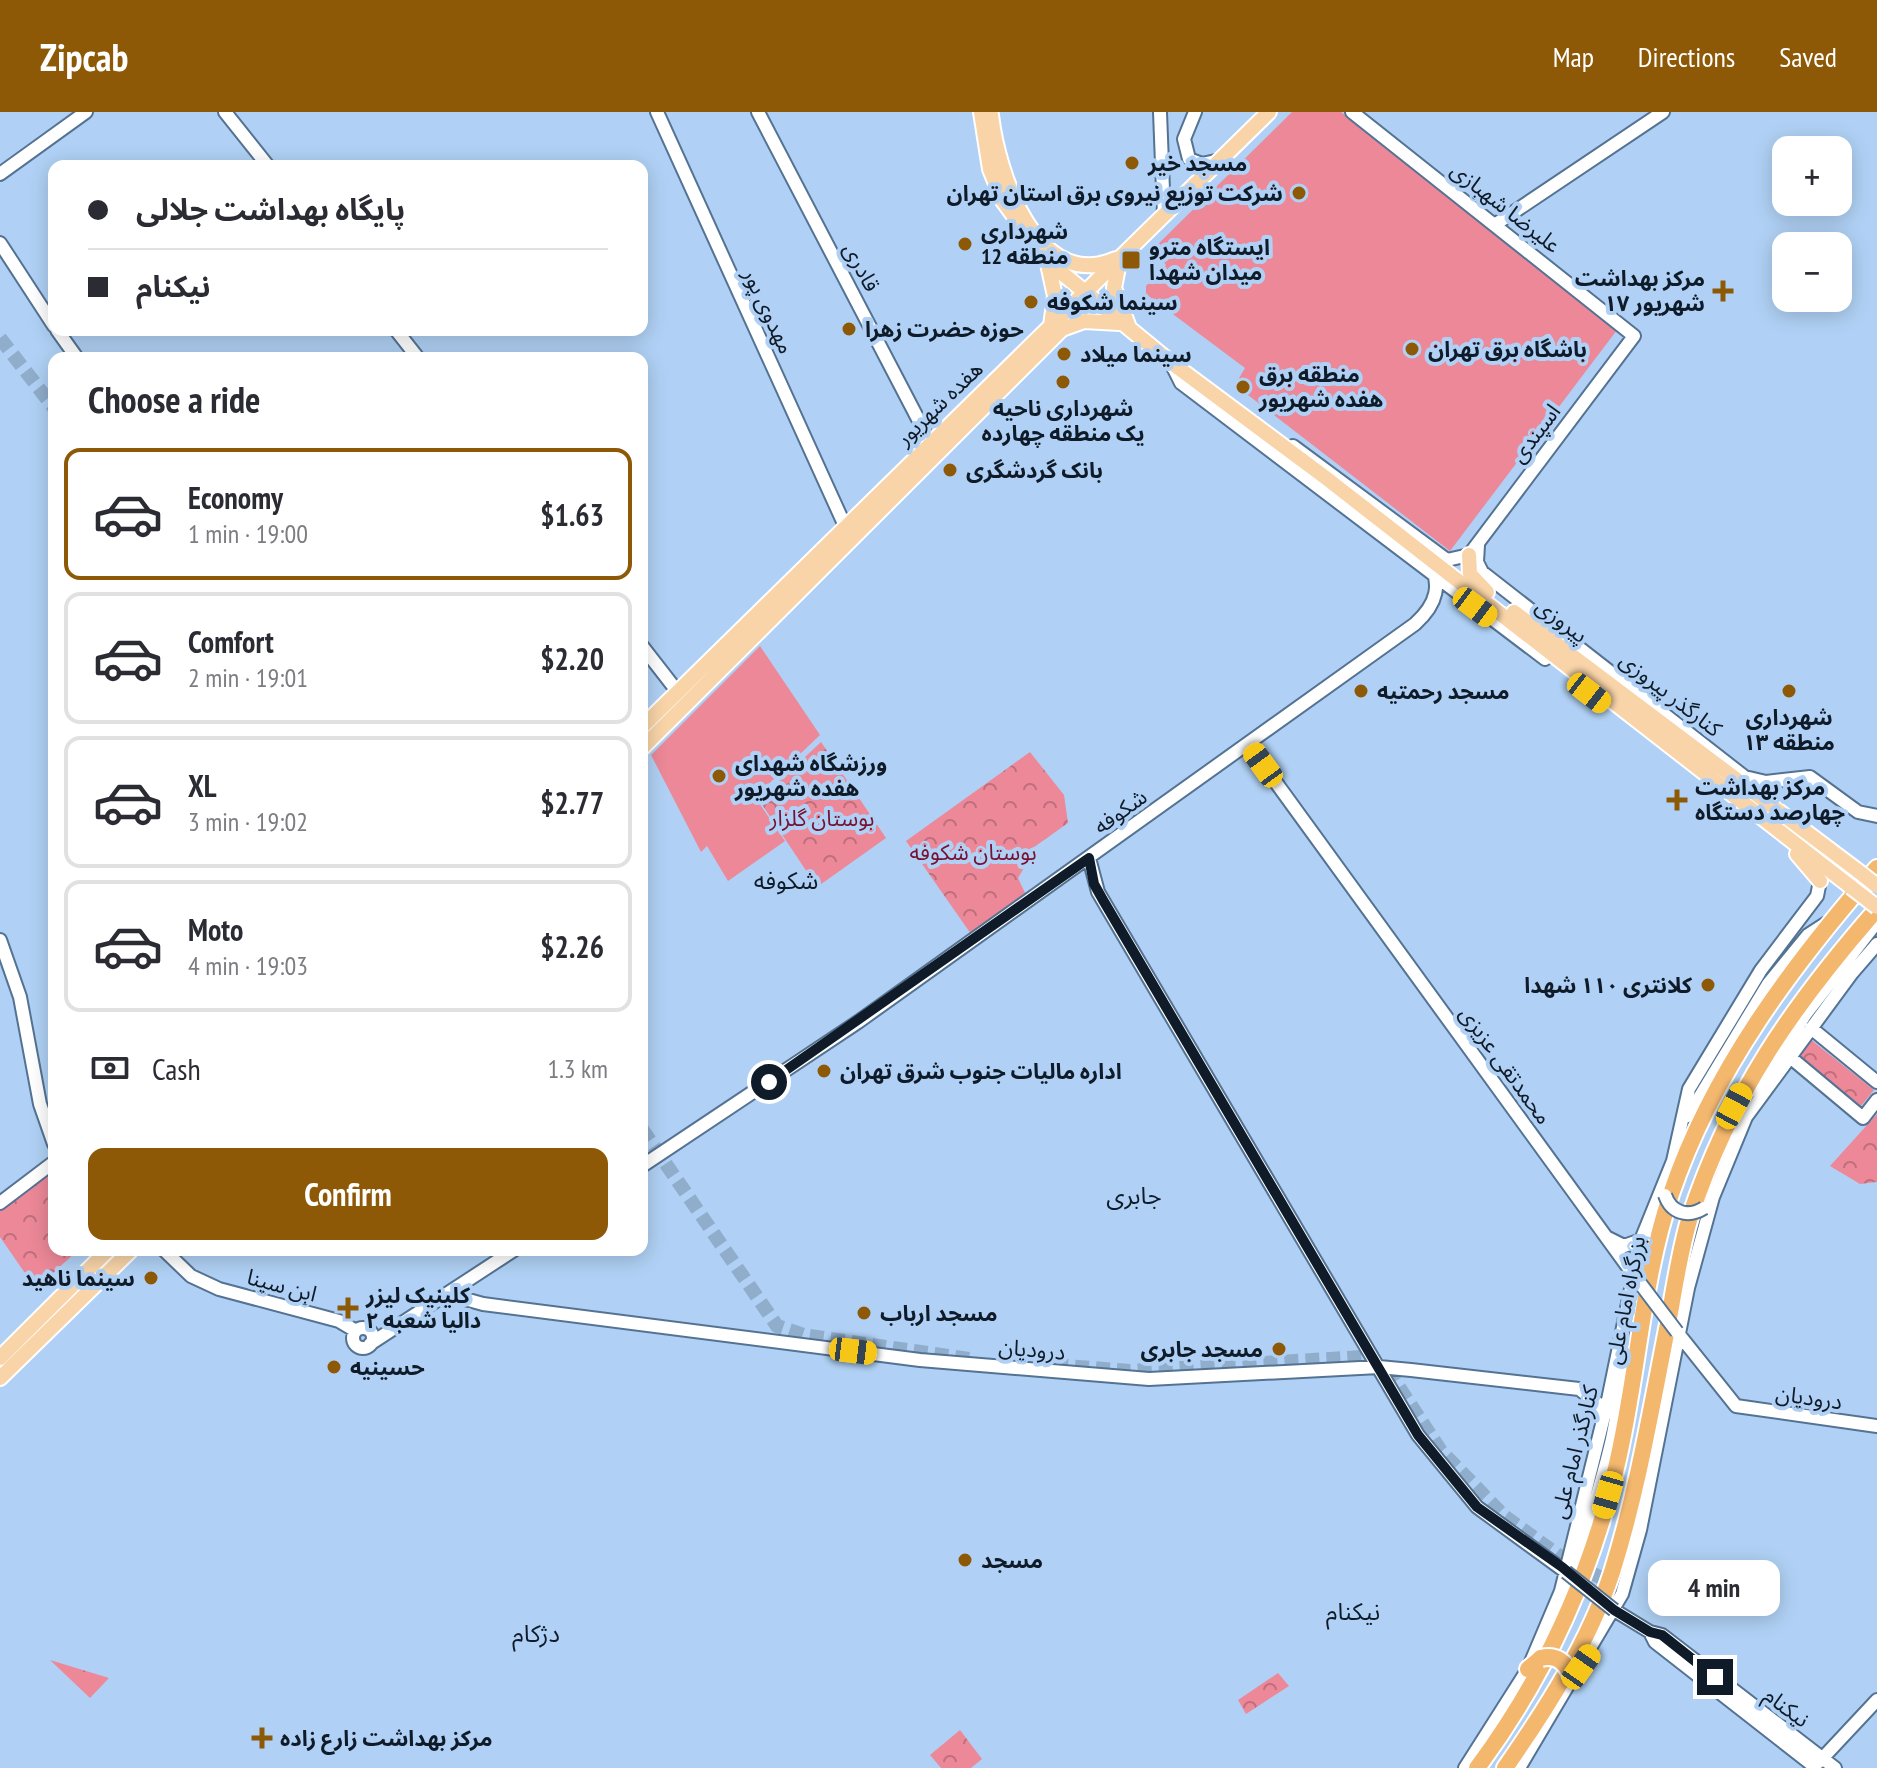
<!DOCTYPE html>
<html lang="en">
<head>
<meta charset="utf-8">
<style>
	body { margin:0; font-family:"PT Sans Narrow","Noto Sans Arabic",sans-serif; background:#f2f2f3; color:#2b2b33; height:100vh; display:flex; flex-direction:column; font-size:30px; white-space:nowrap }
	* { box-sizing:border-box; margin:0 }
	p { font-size:26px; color:#7c7c81 }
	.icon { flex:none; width:44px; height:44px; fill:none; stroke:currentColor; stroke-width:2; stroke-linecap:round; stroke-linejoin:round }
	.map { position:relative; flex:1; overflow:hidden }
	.details { position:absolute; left:48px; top:240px; width:600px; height:904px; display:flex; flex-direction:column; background:#fff; border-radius:16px; box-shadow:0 4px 20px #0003 }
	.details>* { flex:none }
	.guide { position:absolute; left:48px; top:48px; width:600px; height:176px; border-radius:16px; box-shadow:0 4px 20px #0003; display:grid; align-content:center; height:176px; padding:0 40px; background:#fff }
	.buttons { position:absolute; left:1772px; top:24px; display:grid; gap:16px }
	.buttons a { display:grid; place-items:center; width:80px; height:80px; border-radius:16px; background:#fff; box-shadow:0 4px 20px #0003; font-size:40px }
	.end { position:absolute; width:36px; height:36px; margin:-18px; border:10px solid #0f1b28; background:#fff; box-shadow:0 0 0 4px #fff }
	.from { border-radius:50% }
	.bubble { position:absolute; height:56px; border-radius:16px; background:#fff; box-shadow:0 4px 20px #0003; font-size:26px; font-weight:600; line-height:56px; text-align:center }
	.car { position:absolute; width:24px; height:48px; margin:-24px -12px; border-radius:10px; box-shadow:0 0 6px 2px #0007; background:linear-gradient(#f5c518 24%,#345 0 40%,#f5c518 0 76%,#345 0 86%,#f5c518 0) }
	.guide b { display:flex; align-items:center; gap:28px; height:76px; font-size:30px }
	.guide b+b { border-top:2px solid #e1e1e2 }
	.guide i { width:20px; height:20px; background:#2b2b33 }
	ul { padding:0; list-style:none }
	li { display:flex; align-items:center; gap:24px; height:132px; margin:0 16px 12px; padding:0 24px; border:4px solid #e1e1e2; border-radius:16px }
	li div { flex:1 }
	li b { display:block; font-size:30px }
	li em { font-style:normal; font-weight:600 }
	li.active { border-color:#8d5906 }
	li>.icon { width:72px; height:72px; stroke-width:1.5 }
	h2 { padding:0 40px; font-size:36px; line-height:96px }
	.pay { display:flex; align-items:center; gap:20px; height:88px; padding:0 40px; font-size:30px }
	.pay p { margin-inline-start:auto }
	.primary-button { display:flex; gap:16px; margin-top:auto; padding:16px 40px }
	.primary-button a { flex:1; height:92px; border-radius:16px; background:#8d5906; color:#fff; font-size:32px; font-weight:600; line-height:92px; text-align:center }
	header { display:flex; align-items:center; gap:48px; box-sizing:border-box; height:112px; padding:0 40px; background:#8d5906; color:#fff }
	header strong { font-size:38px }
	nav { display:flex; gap:44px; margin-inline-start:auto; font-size:28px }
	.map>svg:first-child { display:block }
	.park { fill:url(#park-crowns) }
	.garden { fill:#ec8898 }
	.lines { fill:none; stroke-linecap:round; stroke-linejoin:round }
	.primary-tunnel { stroke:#90adcc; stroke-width:14; stroke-dasharray:14 7; stroke-linecap:butt }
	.secondary-casing { stroke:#547393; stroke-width:16 }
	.primary-casing { stroke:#fff; stroke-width:18 }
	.highway-casing { stroke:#fff; stroke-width:20 }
	.secondary { stroke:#fff; stroke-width:12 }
	.primary { stroke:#f8d4a8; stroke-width:14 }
	.highway { stroke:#f3b76e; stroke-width:16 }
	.secondary-bridge-casing { stroke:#547393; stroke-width:16; stroke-linecap:butt }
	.primary-bridge-casing { stroke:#fff; stroke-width:18; stroke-linecap:butt }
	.highway-bridge-casing { stroke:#fff; stroke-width:20; stroke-linecap:butt }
	.secondary-bridge { stroke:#fff; stroke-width:12 }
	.primary-bridge { stroke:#f8d4a8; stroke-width:14 }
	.highway-bridge { stroke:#f3b76e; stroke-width:16 }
	.route { stroke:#0f1b28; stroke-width:10 }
	.poi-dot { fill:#8d5906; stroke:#b0d1f5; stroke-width:3 }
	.labels { text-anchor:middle; stroke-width:8; stroke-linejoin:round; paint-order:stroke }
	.poi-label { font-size:22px; font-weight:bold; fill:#0f1b28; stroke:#b0d1f5; text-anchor:start }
	.street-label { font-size:22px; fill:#0f1b28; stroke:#b0d1f5 }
	.park-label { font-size:22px; fill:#761130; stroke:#b0d1f5 }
	.neighbourhood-label { font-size:24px; fill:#0f1b28; stroke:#b0d1f5 }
</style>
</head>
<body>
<header>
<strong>Zipcab</strong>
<nav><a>Map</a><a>Directions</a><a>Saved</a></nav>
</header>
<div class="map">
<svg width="1877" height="1656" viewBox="0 0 1877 1656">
	<defs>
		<pattern id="park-crowns" width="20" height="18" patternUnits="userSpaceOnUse" patternTransform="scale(2)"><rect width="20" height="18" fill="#ec8898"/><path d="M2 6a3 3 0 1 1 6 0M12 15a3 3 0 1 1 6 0" fill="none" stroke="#be6e7c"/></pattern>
	</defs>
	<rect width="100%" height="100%" fill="#b0d1f5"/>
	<path class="park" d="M 821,630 L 886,726 L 817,775 L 759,688 Z
		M 1030,640 L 1064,683 L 1068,711 L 1020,745 L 1025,754 L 1018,766 L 1026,783 L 971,822 L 906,729 Z
		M 1810,927 L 1874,978 L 1861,994 L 1797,944 Z
		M 1877,1002 L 1877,1070 L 1860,1072 L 1830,1054 Z
		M 54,1058 L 54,1138 L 78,1138 L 36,1177 L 0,1125 L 0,1096 Z
		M 50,1548 L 109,1566 L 90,1586 Z
		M 1278,1561 L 1289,1574 L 1246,1602 L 1238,1588 Z
		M 960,1618 L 982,1647 L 971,1656 L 941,1656 L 930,1643 Z"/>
	<path class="garden" d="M 1292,0 L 1341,0 L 1617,218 L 1450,439 L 1235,273 L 1245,256 L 1146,182 L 1146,174 L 1166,153 L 1152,138 Z
		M 760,534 L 820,623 L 755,685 L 785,729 L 728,769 L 707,734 L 701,740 L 651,643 Z"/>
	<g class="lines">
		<path class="primary-tunnel" d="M 0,226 L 54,296
			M 642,1017 L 777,1214 L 804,1223 L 970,1247
			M 1681,1178 L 1711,1072 L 1730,1026 L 1733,1007
			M 1054,1253 L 1130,1259 L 1362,1245 L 1395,1269 L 1441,1339 L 1504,1404 L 1558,1443 L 1607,1469 L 1616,1466 L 1631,1426 L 1639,1390"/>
		<g class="secondary-casing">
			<path id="secondary" d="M 225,0 L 268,54
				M 657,0 L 845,414
				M 758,0 L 930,330
				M 1160,0 L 1164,104
				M 1195,0 L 1184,27 L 1189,47 L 1202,52 L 1220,48
				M 0,62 L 86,0
				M 1496,112 L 1663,0
				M 0,131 L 54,214
				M 57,218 L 77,246
				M 396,218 L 418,246
				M 1171,251 L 1181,271 L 1545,547
				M 1293,334 L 1447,448 L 1469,443 L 1634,224 L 1352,0
				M 1478,433 L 1477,450 L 1482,460 L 1755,673
				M 642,534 L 677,579
				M 1248,632 L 1633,1162
				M 1749,666 L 1766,670 L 1810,665 L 1858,700 L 1877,704
				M 1089,746 L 1098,780 L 1418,1323 L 1477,1395 L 1566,1460
				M 0,828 L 20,885 L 40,992 L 54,1032
				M 1811,916 L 1877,970
				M 1790,945 L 1863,1006 L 1877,988
				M 1757,980 L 1805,903 L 1877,810
				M 1688,1004 L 1768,872 L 1808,823 L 1825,812
				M 642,1054 L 858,910 L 1415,512 C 1437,492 1443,472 1427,446
				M 0,1091 L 54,1050
				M 1608,1126 L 1624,1134 L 1641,1128
				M 164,1138 L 191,1164 L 219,1177 L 339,1209 L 356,1219
				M 447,1182 L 483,1192 L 920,1248 L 1149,1267 L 1379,1255 L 1411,1258 L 1579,1277 L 1600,1293 L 1605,1303
				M353 1226a10 10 0 1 1 20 0a10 10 0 1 1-20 0Z
				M 1677,1220 L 1736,1294 L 1877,1314
				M 370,1232 L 514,1138
				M 1575,1466 C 1589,1396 1622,1326 1620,1254
				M 1614,1498 L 1650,1520 L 1662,1523 L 1835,1656
				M 1650,1520 L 1655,1530 L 1815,1655
				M 1819,1650 L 1877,1588
				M 1465,1656 L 1528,1557 L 1561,1479 L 1608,1288 L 1641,1128 L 1673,1049 L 1689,977 L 1761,858 L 1817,784 L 1820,769
				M 1519,1656 L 1622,1482 L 1640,1418 L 1688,1176 L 1713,1085 L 1746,1005 L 1852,861 L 1877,832"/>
		</g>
		<g class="primary-casing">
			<path id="primary" d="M 981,0 L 990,57 L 1003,89 L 1046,148 L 1169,249 L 1326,366 L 1851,775
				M 991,3 C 998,62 1037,182 1116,147
				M 1119,150 L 1114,176 L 1128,213
				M 1048,152 L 1055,184 L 1051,214
				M 1469,443 L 1470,462 L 1487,480
				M 1514,500 L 1858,759
				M 642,615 L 1269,0
				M 642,636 L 1062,217 L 1084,209 L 1119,211
				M 1797,742 L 1820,769
				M 0,1246 L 108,1138
				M 0,1266 L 131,1138"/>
		</g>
		<g class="highway-casing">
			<path id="highway" d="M 1528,1557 L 1541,1546
				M 1477,1656 C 1544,1566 1590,1465 1616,1356 C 1638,1265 1641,1171 1671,1082 C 1712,960 1793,852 1877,756
				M 1505,1656 C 1547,1596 1589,1530 1612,1460 C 1637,1381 1651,1298 1667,1217 C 1674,1180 1679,1141 1690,1105 C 1730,983 1793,893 1877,797"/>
		</g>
		<use href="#secondary" class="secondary"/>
		<use href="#primary" class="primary"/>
		<use href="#highway" class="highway"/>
		<g class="secondary-bridge-casing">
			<path id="secondary-bridge" d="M 1665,1083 C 1671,1101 1688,1106 1704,1096
				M 1633,1162 L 1677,1220
				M 1566,1460 L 1614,1498"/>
		</g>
		<g class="primary-bridge-casing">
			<path id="primary-bridge" d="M 1858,759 L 1877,774
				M 1851,775 L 1877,795"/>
		</g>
		<g class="highway-bridge-casing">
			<path id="highway-bridge" d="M 1541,1546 C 1556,1542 1566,1550 1571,1564"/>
		</g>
		<use href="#secondary-bridge" class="secondary-bridge"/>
		<use href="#primary-bridge" class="primary-bridge"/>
		<use href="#highway-bridge" class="highway-bridge"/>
	</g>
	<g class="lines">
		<path class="route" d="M 769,970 L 1089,746 L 1094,772 L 1103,788 L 1418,1323 L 1477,1395 L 1562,1455 L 1614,1498 L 1650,1520 L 1662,1523 L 1715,1565"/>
	</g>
	<g class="poi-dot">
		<circle cx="1132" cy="51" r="8"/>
		<circle cx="1299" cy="81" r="8"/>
		<circle cx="965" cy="132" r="8"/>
		<rect x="1121" y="138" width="20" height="20" rx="4"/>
		<path d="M1719 167h8v8h8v8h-8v8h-8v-8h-8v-8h8z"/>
		<circle cx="1031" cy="190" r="8"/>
		<circle cx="849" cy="217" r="8"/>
		<circle cx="1412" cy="237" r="8"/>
		<circle cx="1064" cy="242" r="8"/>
		<circle cx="1063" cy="270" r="8"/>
		<circle cx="1243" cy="275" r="8"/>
		<circle cx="950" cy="358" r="8"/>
		<circle cx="1361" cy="579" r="8"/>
		<circle cx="1789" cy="579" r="8"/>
		<circle cx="719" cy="664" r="8"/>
		<path d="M1673 676h8v8h8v8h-8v8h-8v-8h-8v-8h8z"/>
		<circle cx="1708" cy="873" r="8"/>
		<circle cx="824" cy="959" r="8"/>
		<circle cx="151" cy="1166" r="8"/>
		<path d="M344 1184h8v8h8v8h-8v8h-8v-8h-8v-8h8z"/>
		<circle cx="864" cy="1201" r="8"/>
		<circle cx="1279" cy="1237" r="8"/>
		<circle cx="334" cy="1255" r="8"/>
		<circle cx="965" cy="1448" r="8"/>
		<path d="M258 1614h8v8h8v8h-8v8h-8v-8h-8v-8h8z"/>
	</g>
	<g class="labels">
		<g class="poi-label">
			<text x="1148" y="59">مسجد خیر</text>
			<text x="1283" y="89" text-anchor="end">شرکت توزیع نیروی برق استان تهران</text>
			<text x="981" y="127">شهرداری<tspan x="981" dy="25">منطقه 12</tspan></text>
			<text x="1149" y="143">ایستگاه مترو<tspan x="1149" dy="25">میدان شهدا</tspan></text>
			<text x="1705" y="174" text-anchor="end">مرکز بهداشت<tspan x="1705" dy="25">۱۷ شهریور</tspan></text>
			<text x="1047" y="198">سینما شکوفه</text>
			<text x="865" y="225">حوزه حضرت زهرا</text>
			<text x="1428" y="245">باشگاه برق تهران</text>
			<text x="1080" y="250">سینما میلاد</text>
			<text x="1259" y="270">منطقه برق<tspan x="1259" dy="25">هفده شهریور</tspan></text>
			<text x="1063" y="304" text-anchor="middle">شهرداری ناحیه<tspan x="1063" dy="25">یک منطقه چهارده</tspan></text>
			<text x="966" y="366">بانک گردشگری</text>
			<text x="1377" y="587">مسجد رحمتیه</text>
			<text x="1789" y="613" text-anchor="middle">شهرداری<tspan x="1789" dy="25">منطقه ۱۳</tspan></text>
			<text x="735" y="659">ورزشگاه شهدای<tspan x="735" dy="25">هفده شهریور</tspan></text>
			<text x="1695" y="683">مرکز بهداشت<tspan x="1695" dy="25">چهارصد دستگاه</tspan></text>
			<text x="1692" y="881" text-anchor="end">کلانتری ۱۱۰ شهدا</text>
			<text x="840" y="967">اداره مالیات جنوب شرق تهران</text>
			<text x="135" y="1174" text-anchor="end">سینما ناهید</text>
			<text x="366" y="1191">کلینیک لیزر<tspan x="366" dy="25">دالیا شعبه ۲</tspan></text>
			<text x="880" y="1209">مسجد ارباب</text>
			<text x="1263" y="1245" text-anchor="end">مسجد جابری</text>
			<text x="350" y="1263">حسینیه</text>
			<text x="981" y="1456">مسجد</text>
			<text x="280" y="1634">مرکز بهداشت زارع زاده</text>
		</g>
		<g class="street-label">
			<text transform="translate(1506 95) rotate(38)" y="8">علیرضا شهبازی</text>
			<text transform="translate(862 155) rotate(62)" y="8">قادرى</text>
			<text transform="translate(769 199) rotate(65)" y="8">مهدوی پور</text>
			<text transform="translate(939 291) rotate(-44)" y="8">هفده شهریور</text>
			<text transform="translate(1535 321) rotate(-53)" y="8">اسپندی</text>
			<text transform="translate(1562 508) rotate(37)" y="8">پیروزی</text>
			<text transform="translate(1671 582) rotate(38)" y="8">کنارگذر پیروزی</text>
			<text transform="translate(1120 699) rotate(-36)" y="8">شکوفه</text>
			<text transform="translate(1506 953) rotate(54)" y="8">محمدتقی عزیزی</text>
			<text transform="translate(282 1173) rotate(15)" y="8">ابن سینا</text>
			<text transform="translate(1625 1188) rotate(-79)" y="8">بزرگراه امام علی</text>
			<text transform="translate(1032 1237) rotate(5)" y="8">درودیان</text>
			<text transform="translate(1809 1285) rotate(8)" y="8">درودیان</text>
			<text transform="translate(1574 1340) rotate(-76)" y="8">کنارگذر امام علی</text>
			<text transform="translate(1787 1595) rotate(37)" y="8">نیکنام</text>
		</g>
		<g class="park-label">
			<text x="822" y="714">بوستان گلزار</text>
			<text x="973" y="748">بوستان شکوفه</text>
		</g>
		<g class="neighbourhood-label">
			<text x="786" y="777">شکوفه</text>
			<text x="1134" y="1092">جابری</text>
			<text x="1353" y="1508">نیکنام</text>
			<text x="536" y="1530">دژکام</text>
		</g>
	</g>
</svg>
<div class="buttons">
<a>+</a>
<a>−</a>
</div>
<i class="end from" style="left:769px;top:970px"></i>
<i class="end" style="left:1715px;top:1565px"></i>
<div class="bubble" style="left:1648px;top:1448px;width:132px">4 min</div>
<i class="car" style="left:1475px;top:495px;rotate:127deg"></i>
<i class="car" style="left:1589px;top:581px;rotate:128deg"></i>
<i class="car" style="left:1263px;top:653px;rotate:324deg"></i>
<i class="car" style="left:1734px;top:994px;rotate:28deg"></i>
<i class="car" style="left:853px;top:1239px;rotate:97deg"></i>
<i class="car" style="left:1608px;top:1383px;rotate:196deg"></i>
<i class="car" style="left:1581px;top:1555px;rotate:35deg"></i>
<div class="guide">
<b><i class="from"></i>پایگاه بهداشت جلالی</b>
<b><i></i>نیکنام</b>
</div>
<section class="details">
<h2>Choose a ride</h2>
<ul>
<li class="active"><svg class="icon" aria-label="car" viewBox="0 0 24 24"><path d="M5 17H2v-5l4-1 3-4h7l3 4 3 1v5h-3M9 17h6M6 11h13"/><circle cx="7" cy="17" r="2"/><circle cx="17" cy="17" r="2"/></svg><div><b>Economy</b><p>1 min · 19:00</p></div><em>$1.63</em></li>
<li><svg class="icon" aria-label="car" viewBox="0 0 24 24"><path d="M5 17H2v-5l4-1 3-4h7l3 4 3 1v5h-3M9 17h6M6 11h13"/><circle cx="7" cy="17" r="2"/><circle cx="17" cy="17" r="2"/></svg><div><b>Comfort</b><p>2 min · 19:01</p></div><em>$2.20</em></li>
<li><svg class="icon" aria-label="car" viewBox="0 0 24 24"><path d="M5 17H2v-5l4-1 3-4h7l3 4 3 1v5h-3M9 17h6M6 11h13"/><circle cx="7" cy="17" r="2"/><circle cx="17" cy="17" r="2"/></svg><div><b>XL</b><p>3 min · 19:02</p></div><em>$2.77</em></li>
<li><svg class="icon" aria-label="car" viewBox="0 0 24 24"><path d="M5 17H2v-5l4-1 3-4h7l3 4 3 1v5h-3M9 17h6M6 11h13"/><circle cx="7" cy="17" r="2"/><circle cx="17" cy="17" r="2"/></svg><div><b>Moto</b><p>4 min · 19:03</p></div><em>$2.26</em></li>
</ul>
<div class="pay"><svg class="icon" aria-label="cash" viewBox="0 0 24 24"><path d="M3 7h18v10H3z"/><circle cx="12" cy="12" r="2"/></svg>Cash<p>1.3 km</p></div>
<div class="primary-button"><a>Confirm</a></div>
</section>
</div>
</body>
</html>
